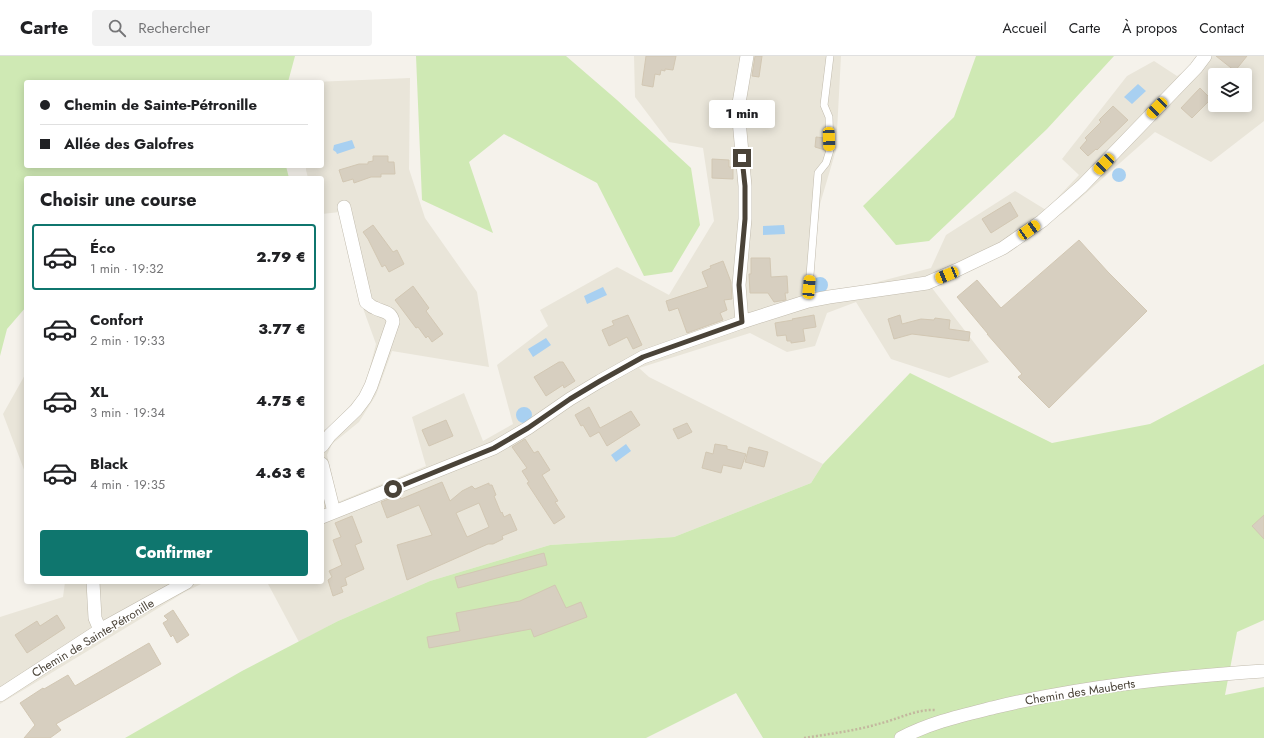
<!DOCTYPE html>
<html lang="fr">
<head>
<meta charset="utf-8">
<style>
	body { margin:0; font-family:Jost,sans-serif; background:#f2f2f2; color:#202124; height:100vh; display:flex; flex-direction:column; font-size:15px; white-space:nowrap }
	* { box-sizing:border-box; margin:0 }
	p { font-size:13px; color:#757577 }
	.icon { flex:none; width:22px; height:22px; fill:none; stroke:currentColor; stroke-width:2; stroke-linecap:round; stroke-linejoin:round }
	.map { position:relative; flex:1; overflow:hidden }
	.sheet { position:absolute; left:24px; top:120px; width:300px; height:408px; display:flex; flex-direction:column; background:#fff; border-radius:4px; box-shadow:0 2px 10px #0003 }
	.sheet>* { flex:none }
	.banner { position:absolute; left:24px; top:24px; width:300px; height:88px; border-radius:4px; box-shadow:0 2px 10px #0003; display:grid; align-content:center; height:88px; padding:0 16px; background:#fff }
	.buttons { position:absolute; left:1208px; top:12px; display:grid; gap:8px }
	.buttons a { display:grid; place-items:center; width:44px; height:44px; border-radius:4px; background:#fff; box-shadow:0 2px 10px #0003; font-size:20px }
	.end { position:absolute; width:18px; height:18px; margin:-9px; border:5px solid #4a4338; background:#fff; box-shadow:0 0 0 2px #fff }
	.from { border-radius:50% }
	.bubble { position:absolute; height:28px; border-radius:4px; background:#fff; box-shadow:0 2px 10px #0003; font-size:13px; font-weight:800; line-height:28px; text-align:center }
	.car { position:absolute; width:12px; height:24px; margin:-12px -6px; border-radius:5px; box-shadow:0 0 3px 1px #0007; background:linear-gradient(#f5c518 24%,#345 0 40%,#f5c518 0 76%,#345 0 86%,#f5c518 0) }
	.banner b { display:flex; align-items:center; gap:14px; height:38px; font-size:15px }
	.banner b+b { border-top:1px solid #e0e0e0 }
	.banner i { width:10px; height:10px; background:#202124 }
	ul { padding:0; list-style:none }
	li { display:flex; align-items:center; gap:12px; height:66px; margin:0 8px 6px; padding:0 8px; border:2px solid transparent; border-radius:4px }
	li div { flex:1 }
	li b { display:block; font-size:15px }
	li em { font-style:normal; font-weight:800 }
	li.on { border-color:#0f766e }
	li>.icon { width:36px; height:36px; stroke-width:1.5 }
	h2 { padding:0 16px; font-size:18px; line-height:48px }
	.button { display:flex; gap:8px; margin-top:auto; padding:8px 16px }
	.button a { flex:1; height:46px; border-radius:4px; background:#0f766e; color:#fff; font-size:16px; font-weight:800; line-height:46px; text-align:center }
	header { display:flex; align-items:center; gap:24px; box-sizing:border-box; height:56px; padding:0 20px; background:#fff; border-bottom:1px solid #e0e0e0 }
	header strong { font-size:19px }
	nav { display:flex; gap:22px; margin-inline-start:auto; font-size:14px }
	.search { width:280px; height:36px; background:#f2f2f2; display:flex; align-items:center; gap:10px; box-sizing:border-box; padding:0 14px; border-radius:4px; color:#757577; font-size:15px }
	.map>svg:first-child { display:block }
	.residential { fill:#e9e5d9; fill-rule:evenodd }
	.green { fill:#cfe9b4 }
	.water { fill:#a8d0f1 }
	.building { fill:#d7cfc0; stroke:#d2c7b3; fill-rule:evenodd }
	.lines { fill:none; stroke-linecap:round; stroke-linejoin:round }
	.lane-casing { stroke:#c1bbad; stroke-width:8 }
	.street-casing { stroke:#c1bbad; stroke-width:14 }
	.path { stroke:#c3b79e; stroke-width:2.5; stroke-dasharray:2 2; stroke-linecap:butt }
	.lane { stroke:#fff; stroke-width:7 }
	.street { stroke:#fff; stroke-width:13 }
	.route { stroke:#4a4338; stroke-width:5 }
	.labels { text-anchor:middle; stroke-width:3; stroke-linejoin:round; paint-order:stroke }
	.street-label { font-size:12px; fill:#4a4338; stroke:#fff }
</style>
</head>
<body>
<header>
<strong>Carte</strong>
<div class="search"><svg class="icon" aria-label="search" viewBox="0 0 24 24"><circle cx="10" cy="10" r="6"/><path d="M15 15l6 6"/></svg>Rechercher</div>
<nav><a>Accueil</a><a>Carte</a><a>À propos</a><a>Contact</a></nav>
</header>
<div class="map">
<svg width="1264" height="682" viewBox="0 0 1264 682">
	<rect width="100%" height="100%" fill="#f5f2eb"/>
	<path class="residential" d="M 634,0 L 841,0 L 836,94 L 820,148 L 810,239 L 866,229 L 931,212 L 946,179 L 1015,135 L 1046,154 L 1079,119 L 1062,103 L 1127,20 L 1154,5 L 1177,20 L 1192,10 L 1200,0 L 1264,0 L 1264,65 L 1211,106 L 1155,76 L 1068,153 L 1014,192 L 932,232 L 989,306 L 949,322 L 891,303 L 856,246 L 827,257 L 815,290 L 787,296 L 750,277 L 639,312 L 649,321 L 823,408 L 811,427 L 674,481 L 550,489 L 430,525 L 338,565 L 299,586 L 267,526 L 322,526 L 322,374 L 329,373 L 364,334 L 376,288 L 364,255 L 340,156 L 322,158 L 322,122 L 308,122 L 306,114 L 306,110 L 322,110 L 322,26 L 314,26 L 410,22 L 409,113 L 425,162 L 477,236 L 489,311 L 392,295 L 376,339 L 359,366 L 332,388 L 327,399 L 338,446 L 426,410 L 412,361 L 464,337 L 483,385 L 513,368 L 497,309 L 548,270 L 540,254 L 617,211 L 669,239 L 714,165 L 703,92 L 669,86 L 635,41 ZM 1215,19 L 1245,19 L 1245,49 L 1215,49 Z
		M 26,317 L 26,419 L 3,358 Z
		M 65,526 L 205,526 L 185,536 L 0,648 L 0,561 L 63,541 Z"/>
	<path class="green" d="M 0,0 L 295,0 L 288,26 L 26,26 L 26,110 L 286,110 L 289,122 L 26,122 L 26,251 L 7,273 L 0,300 Z
		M 416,0 L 566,0 L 617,44 L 691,112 L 700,169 L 672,216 L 644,220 L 597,127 L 504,78 L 469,106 L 493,177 L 422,144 Z
		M 976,0 L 1114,0 L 1047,73 L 929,185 L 896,189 L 863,150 L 954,61 Z
		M 1264,308 L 1264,564 L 1237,576 L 1225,639 L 1264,631 L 1264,682 L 763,682 L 736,637 L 646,682 L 125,682 L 242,615 L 338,565 L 430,525 L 550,489 L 674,481 L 811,427 L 823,408 L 910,317 L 1052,387 L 1150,368 Z"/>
	<path class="water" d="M 1138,28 L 1146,35 L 1132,48 L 1124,41 Z
		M 352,84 L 355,92 L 337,98 L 336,96 L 333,94 L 334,89 Z
		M1112 119a7 7 0 1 1 14 0a7 7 0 1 1-14 0Z
		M 784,169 L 785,178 L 763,179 L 763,170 Z
		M812 229a8 8 0 1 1 16 0a8 8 0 1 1-16 0Z
		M 603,231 L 607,239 L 587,248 L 584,240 Z
		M 546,282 L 551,289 L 533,301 L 528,293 Z
		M516 359a8 8 0 1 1 16 0a8 8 0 1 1-16 0Z
		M 626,388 L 631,395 L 616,406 L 611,399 Z"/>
	<path class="building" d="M 646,0 L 676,0 L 673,14 L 665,13 L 665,15 L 661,14 L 660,19 L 655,18 L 653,31 L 642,29 Z
		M 755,0 L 762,0 L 759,21 L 752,20 Z
		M 1216,0 L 1247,0 L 1235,15 Z
		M 1200,32 L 1211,43 L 1192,62 L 1181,52 Z
		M 1113,50 L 1128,64 L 1097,94 L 1096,93 L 1088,100 L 1080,92 L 1087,84 L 1085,82 L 1101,66 L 1099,64 Z
		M 816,81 L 825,82 L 825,94 L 815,91 Z
		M 373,100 L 388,100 L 388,106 L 394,106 L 395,118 L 381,118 L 381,121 L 371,121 L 354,127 L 353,123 L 343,126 L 339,114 L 359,108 L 368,108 L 368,106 L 373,105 Z
		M 712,103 L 729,104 L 729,111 L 733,111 L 733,123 L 712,122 Z
		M 1010,146 L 1018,160 L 991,177 L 982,163 Z
		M 373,169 L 393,196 L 397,194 L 404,208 L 389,216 L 385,209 L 382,211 L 368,183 L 363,176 Z
		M 1079,184 L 1108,216 L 1147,255 L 1049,352 L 1018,321 L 1022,318 L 987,278 L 988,278 L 957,241 L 977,224 L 1001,252 Z
		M 751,202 L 770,202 L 771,221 L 787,220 L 788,237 L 785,237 L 786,244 L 774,246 L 768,237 L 750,237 L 749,218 L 751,218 Z
		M 723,205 L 731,226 L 732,243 L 724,244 L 727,254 L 720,257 L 723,264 L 687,277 L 678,252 L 669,255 L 666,245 L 708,231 L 702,216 L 711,212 L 710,210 Z
		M 413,230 L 429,252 L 426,255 L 443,278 L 432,286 L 428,280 L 426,282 L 418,271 L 416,272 L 395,244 Z
		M 628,259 L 642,289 L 633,293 L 627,281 L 609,290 L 602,274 L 614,269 L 612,265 Z
		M 814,259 L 816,271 L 803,273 L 805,285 L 791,287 L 791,285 L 787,285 L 786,279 L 777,280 L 775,267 L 793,264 L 792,263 Z
		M 900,259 L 902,268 L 921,263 L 934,264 L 935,262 L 950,264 L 949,273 L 970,276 L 969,285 L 912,278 L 894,283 L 888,263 Z
		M 559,306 L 563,306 L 575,325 L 564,332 L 563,329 L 546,340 L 534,321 Z
		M 589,351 L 600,372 L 631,355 L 640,369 L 607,390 L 599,376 L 590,381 L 583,369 L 581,370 L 575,359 Z
		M 446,364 L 453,380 L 429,390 L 422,374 Z
		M 687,367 L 692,376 L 678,383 L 673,373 Z
		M 525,383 L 534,397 L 538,395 L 550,414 L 542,419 L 558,445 L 555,446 L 565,461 L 554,468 L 527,427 L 529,426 L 522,415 L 527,412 L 512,391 Z
		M 715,388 L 727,390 L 727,393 L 746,398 L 741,413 L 723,409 L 721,417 L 702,412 L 706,396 L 713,398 Z
		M 749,391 L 768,396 L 764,411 L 745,406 Z
		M 442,426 L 450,445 L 462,435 L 472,430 L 475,433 L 489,427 L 489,429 L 492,429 L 496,439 L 494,440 L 501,457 L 502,456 L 504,461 L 510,458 L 517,474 L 502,480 L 503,483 L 493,488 L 488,488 L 407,524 L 397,489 L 432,479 L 419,449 L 387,462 L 381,446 L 399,439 L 401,443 ZM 479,447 L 489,471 L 467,481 L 456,457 Z
		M 1264,459 L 1264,483 L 1252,470 Z
		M 352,460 L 362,486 L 355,489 L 364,513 L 345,522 L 347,529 L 341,531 L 343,536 L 333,540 L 328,524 L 332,521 L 329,515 L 342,509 L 333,484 L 341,481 L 335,467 Z
		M 544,497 L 547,509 L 458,532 L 455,521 Z
		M 555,529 L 566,552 L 581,546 L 587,561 L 534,581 L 531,573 L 429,592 L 427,581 L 460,575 L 456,557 L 520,545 Z
		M 173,554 L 189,579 L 177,587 L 173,579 L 171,581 L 163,567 L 168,564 L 164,560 Z
		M 57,559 L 65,572 L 27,597 L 15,579 L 37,565 L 40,570 Z
		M 149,587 L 161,608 L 56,668 L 61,674 L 50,682 L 24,682 L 35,669 L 20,647 L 43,632 L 44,633 L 68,619 L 75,630 Z"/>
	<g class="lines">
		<g class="lane-casing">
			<path id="lane" d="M 808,245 L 818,117 L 826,107 L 830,94 L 829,61 L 824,49 L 830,0"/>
		</g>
		<g class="street-casing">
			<path id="street" d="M 742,266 L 739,229 L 745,163 L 745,130 L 738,53 L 747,0
				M 322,390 L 330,379 L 356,354 L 365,342 L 371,330 L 393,266 C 392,255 382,256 375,252 C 371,251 369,248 366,246 L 344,151
				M 322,408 L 334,456
				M 322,461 L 494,392 L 528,372 L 570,343 L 600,325 L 643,301 L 742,266 L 808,245 L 829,241 L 927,227 L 957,214 L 1003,192 L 1042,165 L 1082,130 L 1196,12 L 1205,0
				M 93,526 L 95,562 L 100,574
				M 0,639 L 100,574 L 187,526
				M 901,682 C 931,666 964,659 996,651 C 1084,630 1174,621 1264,615"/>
		</g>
		<path class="path" d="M 804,682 C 829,678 854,675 878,668 C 896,664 916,653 935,654"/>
		<use href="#lane" class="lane"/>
		<use href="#street" class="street"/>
	</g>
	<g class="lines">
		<path class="route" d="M 393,433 L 494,392 L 528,372 L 570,343 L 600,325 L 643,301 L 742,266 L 739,229 L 745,163 L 745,130 L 742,102"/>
	</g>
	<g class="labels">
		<g class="street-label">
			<text transform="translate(93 582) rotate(-31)" y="4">Chemin de Sainte-Pétronille</text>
			<text transform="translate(1080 636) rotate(-9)" y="4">Chemin des Mauberts</text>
		</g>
	</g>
</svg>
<div class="buttons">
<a><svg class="icon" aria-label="layers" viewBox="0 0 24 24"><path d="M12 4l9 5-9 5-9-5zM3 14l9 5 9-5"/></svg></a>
</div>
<i class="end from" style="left:393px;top:433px"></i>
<i class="end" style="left:742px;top:102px"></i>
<div class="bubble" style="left:709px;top:44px;width:66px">1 min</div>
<i class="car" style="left:1157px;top:52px;rotate:224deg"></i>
<i class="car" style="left:829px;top:83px;rotate:178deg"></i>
<i class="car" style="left:1104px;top:108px;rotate:224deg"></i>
<i class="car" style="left:1029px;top:174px;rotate:56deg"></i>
<i class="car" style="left:947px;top:219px;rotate:248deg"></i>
<i class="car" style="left:809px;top:231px;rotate:5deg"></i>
<div class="banner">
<b><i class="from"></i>Chemin de Sainte-Pétronille</b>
<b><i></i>Allée des Galofres</b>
</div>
<section class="sheet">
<h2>Choisir une course</h2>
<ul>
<li class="on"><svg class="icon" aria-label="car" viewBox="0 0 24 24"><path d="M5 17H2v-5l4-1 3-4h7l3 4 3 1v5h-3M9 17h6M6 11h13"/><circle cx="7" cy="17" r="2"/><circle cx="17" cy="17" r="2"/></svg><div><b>Éco</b><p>1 min · 19:32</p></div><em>2.79 €</em></li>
<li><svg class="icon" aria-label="car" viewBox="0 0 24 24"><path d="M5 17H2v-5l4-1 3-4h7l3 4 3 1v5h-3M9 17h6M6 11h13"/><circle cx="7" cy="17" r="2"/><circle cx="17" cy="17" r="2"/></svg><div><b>Confort</b><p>2 min · 19:33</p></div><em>3.77 €</em></li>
<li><svg class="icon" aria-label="car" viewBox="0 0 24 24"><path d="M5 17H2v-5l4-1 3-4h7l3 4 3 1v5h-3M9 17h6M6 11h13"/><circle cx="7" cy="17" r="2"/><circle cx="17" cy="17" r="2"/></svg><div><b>XL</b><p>3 min · 19:34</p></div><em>4.75 €</em></li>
<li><svg class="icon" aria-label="car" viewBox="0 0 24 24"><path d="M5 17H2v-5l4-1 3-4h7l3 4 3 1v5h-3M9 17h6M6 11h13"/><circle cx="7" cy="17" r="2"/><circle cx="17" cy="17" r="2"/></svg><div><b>Black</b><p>4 min · 19:35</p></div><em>4.63 €</em></li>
</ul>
<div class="button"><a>Confirmer</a></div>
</section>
</div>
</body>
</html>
